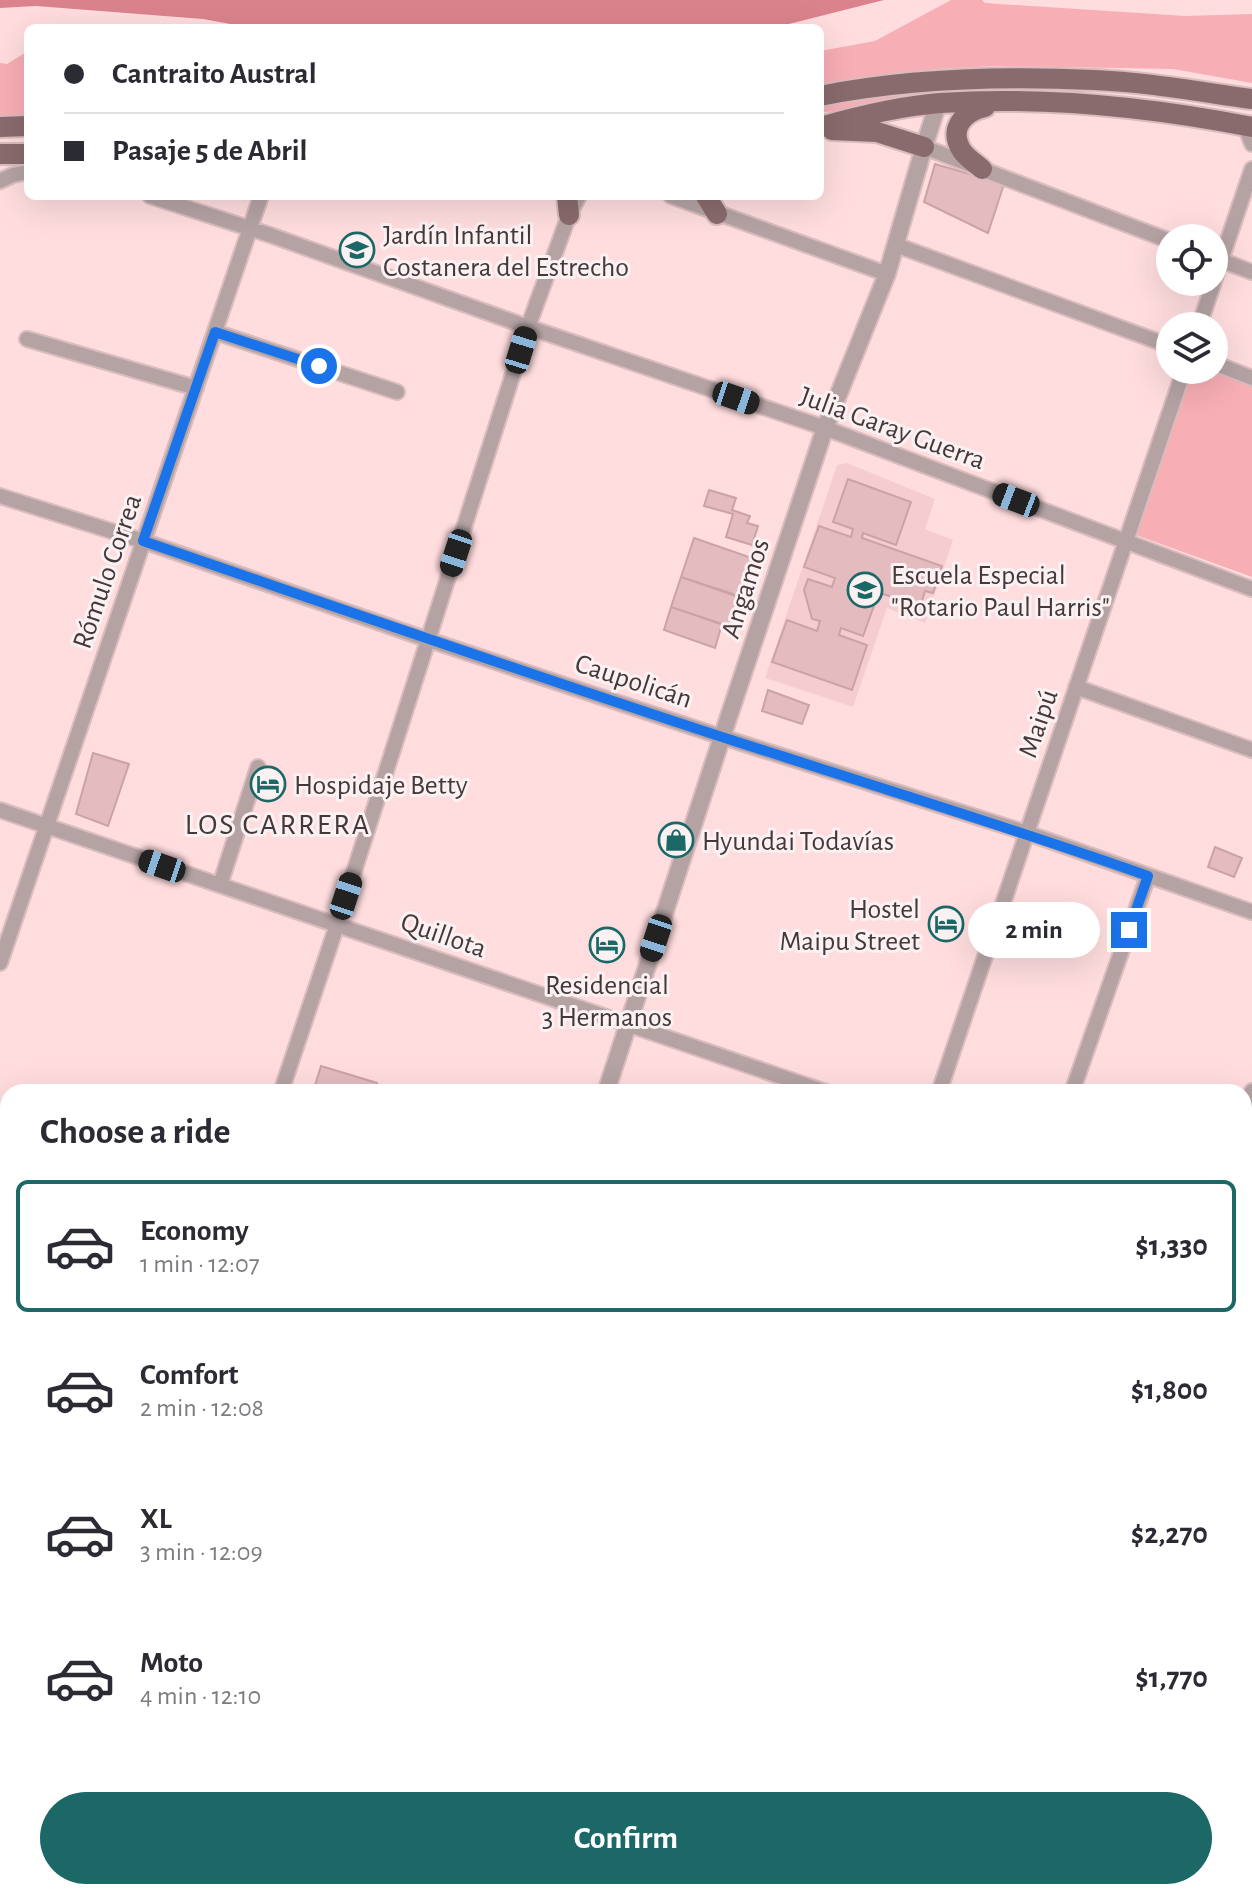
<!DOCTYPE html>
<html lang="en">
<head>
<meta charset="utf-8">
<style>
	body { margin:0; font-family:"Alegreya Sans",sans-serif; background:#f7f7f7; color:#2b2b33; height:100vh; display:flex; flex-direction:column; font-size:30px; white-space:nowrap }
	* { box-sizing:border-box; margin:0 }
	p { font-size:26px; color:#7c7c81 }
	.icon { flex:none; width:44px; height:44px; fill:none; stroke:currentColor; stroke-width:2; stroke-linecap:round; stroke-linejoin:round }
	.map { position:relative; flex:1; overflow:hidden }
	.drawer { position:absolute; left:0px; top:1084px; width:1252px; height:816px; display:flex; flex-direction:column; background:#fff; border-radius:24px 24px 0 0; box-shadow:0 8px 32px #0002 }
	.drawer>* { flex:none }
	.banner { position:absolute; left:24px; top:24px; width:800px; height:176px; border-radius:12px; box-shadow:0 8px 32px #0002; display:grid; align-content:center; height:176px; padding:0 40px; background:#fff }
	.fabs { position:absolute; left:1156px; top:224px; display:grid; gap:16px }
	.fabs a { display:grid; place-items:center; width:72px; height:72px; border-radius:50%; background:#fff; box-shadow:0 8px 32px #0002; font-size:40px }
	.end { position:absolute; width:36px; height:36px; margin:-18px; border:10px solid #1a73e8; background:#fff; box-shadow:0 0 0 4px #fff }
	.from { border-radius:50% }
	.bubble { position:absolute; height:56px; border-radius:28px; background:#fff; box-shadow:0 8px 32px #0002; font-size:26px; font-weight:700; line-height:56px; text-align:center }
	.car { position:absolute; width:24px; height:48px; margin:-24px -12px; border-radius:10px; box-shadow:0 0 6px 2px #0007; background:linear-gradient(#222 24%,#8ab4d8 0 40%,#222 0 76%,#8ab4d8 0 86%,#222 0) }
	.banner b { display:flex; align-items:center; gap:28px; height:76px; font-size:30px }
	.banner b+b { border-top:2px solid #e1e1e2 }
	.banner i { width:20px; height:20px; background:#2b2b33 }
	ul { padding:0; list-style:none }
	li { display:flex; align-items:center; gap:24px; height:132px; margin:0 16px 12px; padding:0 24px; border:4px solid transparent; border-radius:12px }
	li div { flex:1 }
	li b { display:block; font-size:30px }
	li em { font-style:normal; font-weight:700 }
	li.on { border-color:#1b6866 }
	li>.icon { width:72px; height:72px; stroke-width:1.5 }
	h2 { padding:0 40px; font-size:36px; line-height:96px }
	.button { display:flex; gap:16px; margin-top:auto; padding:16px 40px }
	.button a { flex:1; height:92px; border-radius:48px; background:#1b6866; color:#fff; font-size:32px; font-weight:700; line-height:92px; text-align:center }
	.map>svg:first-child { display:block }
	.built { fill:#f5cdd0 }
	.green { fill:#f8aeb5 }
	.water { fill:#db838d }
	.building { fill:#e4bbbe; stroke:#cba2a6; stroke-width:2 }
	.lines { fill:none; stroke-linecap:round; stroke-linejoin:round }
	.minor-casing { stroke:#dabcbe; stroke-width:18 }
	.tertiary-casing { stroke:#dabcbe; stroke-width:20 }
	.secondary-casing { stroke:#dabcbe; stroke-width:22 }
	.primary-casing { stroke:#dabcbe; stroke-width:24 }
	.minor { stroke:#b5a3a4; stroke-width:14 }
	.tertiary { stroke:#b5a3a4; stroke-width:16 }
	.secondary { stroke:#9c8284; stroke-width:18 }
	.primary { stroke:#8a6b6d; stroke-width:20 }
	.route { stroke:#1a73e8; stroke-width:10 }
	.labels { text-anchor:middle; stroke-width:6; stroke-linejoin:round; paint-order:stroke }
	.poi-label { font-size:28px; fill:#473738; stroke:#faf1f2; text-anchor:start }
	.street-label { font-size:28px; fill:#473738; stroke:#faf1f2 }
	.neighbourhood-label { font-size:30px; letter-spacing:2px; fill:#473738; stroke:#faf1f2 }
</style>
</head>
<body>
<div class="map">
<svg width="1252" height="1900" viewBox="0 0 1252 1900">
	<rect width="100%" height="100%" fill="#ffdddf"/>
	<path class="built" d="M 847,463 L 935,499 L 925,529 L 953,540 L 925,623 L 887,608 L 853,707 L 765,678 L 837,465 Z
		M 1126,1892 L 1206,1892 L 1203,1900 L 1124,1900 Z"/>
	<path class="green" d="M 951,0 L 982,0 L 985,3 L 1185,16 L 1252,14 L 1252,83 L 1173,69 L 995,66 L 936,69 L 820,88 L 820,51 L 875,41 Z
		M 28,51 L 28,118 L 0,118 L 0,63 L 7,64 Z
		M 942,88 L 931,97 L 820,113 L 820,107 Z
		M 1185,370 L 1214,370 L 1252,384 L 1252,577 L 1136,535 L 1134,521 Z
		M 0,1463 L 8,1465 L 8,1892 L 154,1892 L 151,1900 L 0,1900 Z"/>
	<path class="water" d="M 0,0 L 884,0 L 773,28 L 252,28 L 203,19 L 36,6 L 0,8 Z"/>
	<path class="building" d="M 935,164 L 1004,184 L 988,233 L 924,202 Z
		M 848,479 L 911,502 L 896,545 L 863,533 L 862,538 L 942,566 L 933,593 L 925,591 L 920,607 L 855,584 L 852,592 L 876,600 L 863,636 L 841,628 L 839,635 L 867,645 L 852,690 L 772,662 L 787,620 L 817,631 L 820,621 L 812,619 L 804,590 L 808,579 L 832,587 L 835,578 L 804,567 L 819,526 L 851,537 L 853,529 L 833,522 Z
		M 709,490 L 736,498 L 732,510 L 750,516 L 747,523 L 758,526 L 752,545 L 726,537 L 733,514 L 704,506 Z
		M 694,538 L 752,558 L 739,596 L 681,577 Z
		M 681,577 L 739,597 L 729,627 L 671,607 Z
		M 671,607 L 722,624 L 715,648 L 664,630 Z
		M 768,690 L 809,705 L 802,724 L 762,711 Z
		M 93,753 L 129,764 L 108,826 L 76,814 Z
		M 1215,847 L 1242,858 L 1234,877 L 1208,867 Z
		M 321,1066 L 377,1083 L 374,1092 L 313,1092 Z
		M 0,1715 L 8,1718 L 8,1777 L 3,1792 L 0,1791 Z"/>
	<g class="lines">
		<g class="minor-casing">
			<path id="minor" d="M 1245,126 L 1252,144
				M 924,147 L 1170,241
				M 0,181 L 13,175 L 28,172
				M 150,196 L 270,235 L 528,327 L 825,428 L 1252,589
				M 671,196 L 887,274
				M 896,245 L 1170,346
				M 1215,258 L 1252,272
				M 1214,281 L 1252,169
				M 1199,326 L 1214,282
				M 215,332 L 397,392
				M 27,339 L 196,388
				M 1214,363 L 1252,378
				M 0,496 L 143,541 L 429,640 L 722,737 L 1027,833 L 1252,912
				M 1076,687 L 1252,750
				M 0,810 L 826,1092
				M 220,885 L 258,767
				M 0,963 L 261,196
				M 281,1092 L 337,925 L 528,327 L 569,215 L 579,196
				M 939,1092 L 1184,370
				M 1072,1092 L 1148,876
				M 1244,1114 L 1252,1091
				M 1244,1233 L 1252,1236
				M 0,1452 L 8,1455
				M 1244,1884 L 1252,1886
				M 305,1892 L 329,1900
				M 817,1892 L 840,1900
				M 665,1900 L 667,1892
				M 979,1900 L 981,1892"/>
		</g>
		<g class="tertiary-casing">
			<path id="tertiary" d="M 606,1092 L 722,737 L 825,428 L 887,274 L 924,147 L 938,103
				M 337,1900 L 340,1892"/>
		</g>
		<g class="secondary-casing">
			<path id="secondary" d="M 0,1129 L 8,1132
				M 1244,1559 L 1252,1561"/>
		</g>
		<g class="primary-casing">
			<path id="primary" d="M 820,96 C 909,78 1004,76 1094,80 C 1147,82 1200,92 1252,99
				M 0,127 L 28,126
				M 820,127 C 859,116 900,106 940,103 C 1045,96 1150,107 1252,127
				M 832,130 L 877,132 L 924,147
				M 0,154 L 28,154
				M 982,169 C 975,163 967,158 962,151 C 948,129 963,112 985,107
				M 567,196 L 569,215
				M 706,196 L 717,214"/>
		</g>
		<use href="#minor" class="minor"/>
		<use href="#tertiary" class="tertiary"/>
		<use href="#secondary" class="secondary"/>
		<use href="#primary" class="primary"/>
	</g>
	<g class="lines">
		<path class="route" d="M 319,366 L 215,332 L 143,541 C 336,607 528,674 722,737 C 864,783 1007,826 1148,876 L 1129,930"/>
	</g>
	<defs>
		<g id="school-ring" transform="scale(1.8)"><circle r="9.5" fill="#faf1f2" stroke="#1b6866" stroke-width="1.5"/><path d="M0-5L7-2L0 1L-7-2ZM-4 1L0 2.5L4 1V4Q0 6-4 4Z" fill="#1b6866"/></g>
		<g id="hotel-ring" transform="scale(1.8)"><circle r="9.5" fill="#faf1f2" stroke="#1b6866" stroke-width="1.5"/><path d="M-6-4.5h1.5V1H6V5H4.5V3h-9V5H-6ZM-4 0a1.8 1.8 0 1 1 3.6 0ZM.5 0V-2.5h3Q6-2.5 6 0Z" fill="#1b6866"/></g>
		<g id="shop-ring" transform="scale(1.8)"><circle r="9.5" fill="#faf1f2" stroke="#1b6866" stroke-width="1.5"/><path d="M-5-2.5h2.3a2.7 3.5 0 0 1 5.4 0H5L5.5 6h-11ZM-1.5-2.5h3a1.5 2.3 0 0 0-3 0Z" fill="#1b6866"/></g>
	</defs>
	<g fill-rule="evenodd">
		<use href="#school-ring" x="357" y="250"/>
		<use href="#school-ring" x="865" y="590"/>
		<use href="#hotel-ring" x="268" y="784"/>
		<use href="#shop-ring" x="676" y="840"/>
		<use href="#hotel-ring" x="946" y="924"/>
		<use href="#hotel-ring" x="607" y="945"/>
	</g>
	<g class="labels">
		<g class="poi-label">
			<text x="383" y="244">Jardín Infantil<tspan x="383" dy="32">Costanera del Estrecho</tspan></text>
			<text x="891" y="584">Escuela Especial<tspan x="891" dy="32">"Rotario Paul Harris"</tspan></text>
			<text x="294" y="794">Hospidaje Betty</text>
			<text x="702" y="850">Hyundai Todavías</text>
			<text x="920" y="918" text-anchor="end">Hostel<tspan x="920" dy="32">Maipu Street</tspan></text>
			<text x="607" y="994" text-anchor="middle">Residencial<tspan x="607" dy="32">3 Hermanos</tspan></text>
		</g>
		<g class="street-label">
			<text transform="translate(893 427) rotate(20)" y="10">Julia Garay Guerra</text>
			<text transform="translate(106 571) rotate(-71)" y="10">Rómulo Correa</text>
			<text transform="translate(744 588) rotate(-72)" y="10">Angamos</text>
			<text transform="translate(634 680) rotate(18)" y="10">Caupolicán</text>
			<text transform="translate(1037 723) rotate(-71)" y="10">Maipú</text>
			<text transform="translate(444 934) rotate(19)" y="10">Quillota</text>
		</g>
		<g class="neighbourhood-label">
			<text x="278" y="834">LOS CARRERA</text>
		</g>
	</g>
</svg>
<div class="fabs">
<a><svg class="icon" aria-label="locate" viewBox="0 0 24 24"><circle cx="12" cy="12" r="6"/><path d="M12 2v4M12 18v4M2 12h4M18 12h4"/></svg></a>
<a><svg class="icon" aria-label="layers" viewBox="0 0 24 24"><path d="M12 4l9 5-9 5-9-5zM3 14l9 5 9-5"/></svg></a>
</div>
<i class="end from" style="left:319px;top:366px"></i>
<i class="end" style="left:1129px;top:930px"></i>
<div class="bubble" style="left:968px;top:902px;width:132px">2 min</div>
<i class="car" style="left:521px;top:350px;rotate:17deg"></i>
<i class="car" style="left:736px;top:398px;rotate:109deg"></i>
<i class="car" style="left:1016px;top:500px;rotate:291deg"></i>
<i class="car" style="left:456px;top:553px;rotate:198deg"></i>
<i class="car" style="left:162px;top:866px;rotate:289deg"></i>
<i class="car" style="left:346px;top:896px;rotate:18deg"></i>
<i class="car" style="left:656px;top:938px;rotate:198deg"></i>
<div class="banner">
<b><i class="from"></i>Cantraito Austral</b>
<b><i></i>Pasaje 5 de Abril</b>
</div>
<section class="drawer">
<h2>Choose a ride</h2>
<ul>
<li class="on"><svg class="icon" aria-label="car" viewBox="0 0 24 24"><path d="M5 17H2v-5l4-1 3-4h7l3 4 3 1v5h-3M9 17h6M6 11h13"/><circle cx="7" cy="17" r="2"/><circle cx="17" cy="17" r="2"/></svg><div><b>Economy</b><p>1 min · 12:07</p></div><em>$1,330</em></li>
<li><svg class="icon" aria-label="car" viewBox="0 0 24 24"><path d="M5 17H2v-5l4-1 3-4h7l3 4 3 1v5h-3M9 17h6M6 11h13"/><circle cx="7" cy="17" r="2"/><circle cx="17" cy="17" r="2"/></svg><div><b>Comfort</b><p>2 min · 12:08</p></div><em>$1,800</em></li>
<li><svg class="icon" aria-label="car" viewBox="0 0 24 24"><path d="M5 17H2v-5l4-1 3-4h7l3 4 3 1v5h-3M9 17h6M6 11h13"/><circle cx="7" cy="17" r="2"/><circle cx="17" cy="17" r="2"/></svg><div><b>XL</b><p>3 min · 12:09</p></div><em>$2,270</em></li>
<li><svg class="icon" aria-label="car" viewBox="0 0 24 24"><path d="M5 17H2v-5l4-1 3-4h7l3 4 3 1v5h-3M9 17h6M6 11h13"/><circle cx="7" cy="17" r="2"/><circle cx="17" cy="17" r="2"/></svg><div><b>Moto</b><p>4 min · 12:10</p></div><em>$1,770</em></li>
</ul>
<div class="button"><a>Confirm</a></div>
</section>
</div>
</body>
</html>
